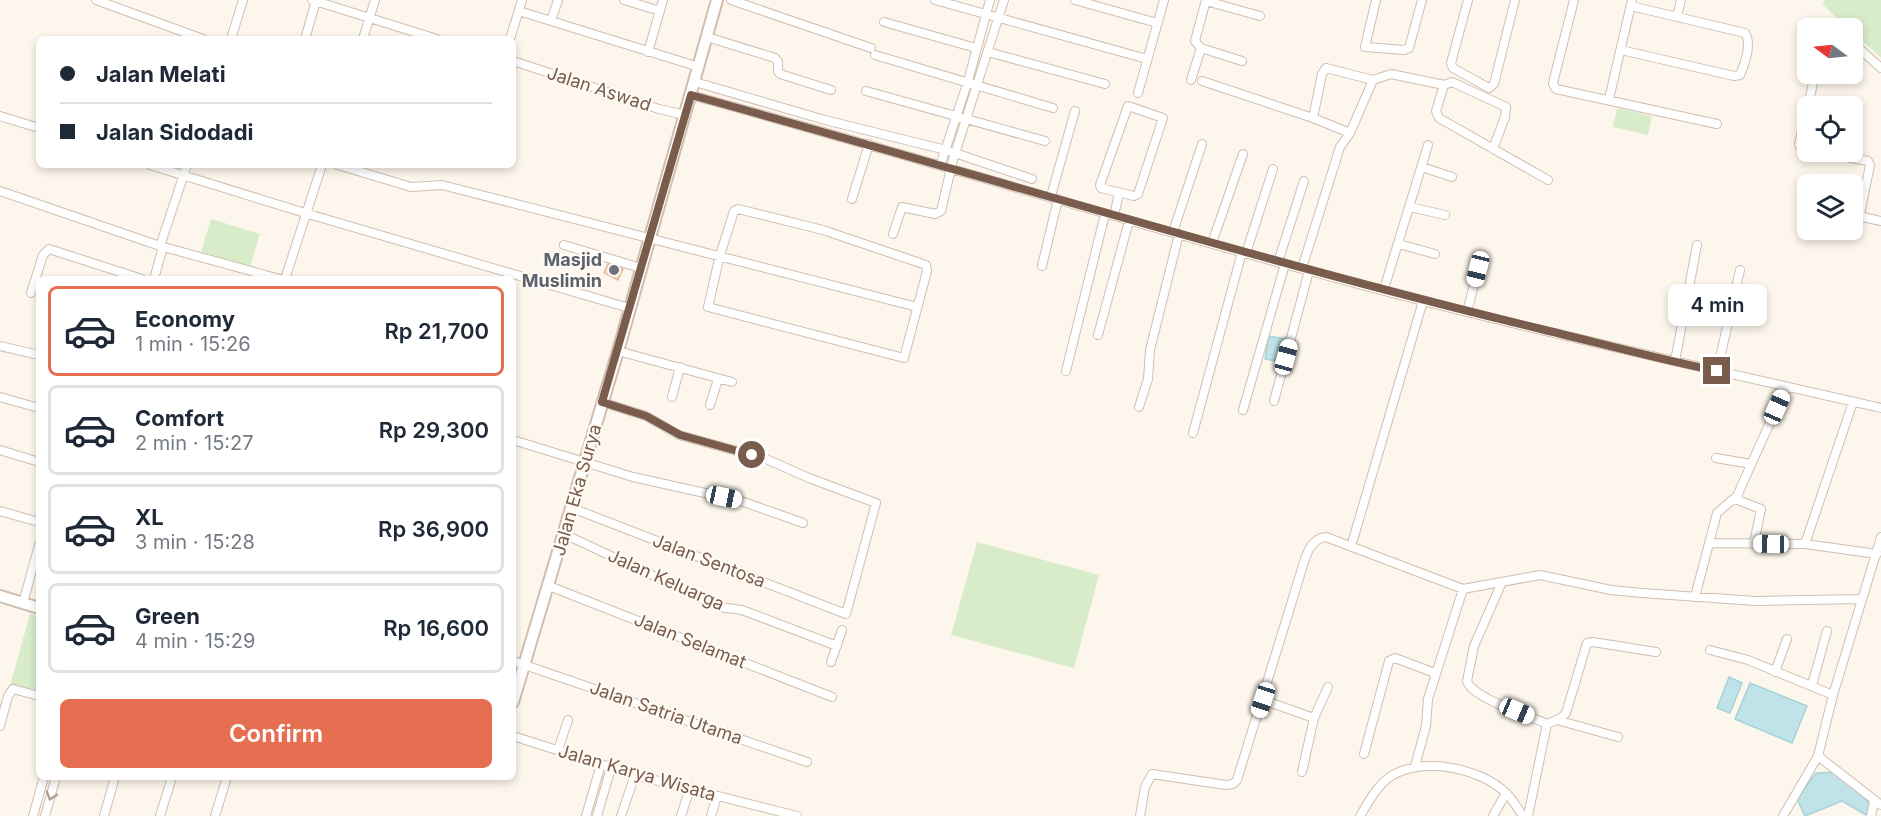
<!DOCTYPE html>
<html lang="en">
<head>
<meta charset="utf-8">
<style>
	body { margin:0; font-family:Inter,sans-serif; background:#f6f6f7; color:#1f2937; height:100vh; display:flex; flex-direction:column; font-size:22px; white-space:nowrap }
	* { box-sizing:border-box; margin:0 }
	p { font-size:20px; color:#747a83 }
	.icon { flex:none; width:33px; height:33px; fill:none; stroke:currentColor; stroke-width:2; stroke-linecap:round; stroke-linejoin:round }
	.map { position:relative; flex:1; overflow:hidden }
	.details { position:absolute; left:36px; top:276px; width:480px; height:504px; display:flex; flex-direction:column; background:#fff; border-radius:9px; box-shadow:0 3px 9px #0003 }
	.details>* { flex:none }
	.guide { position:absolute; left:36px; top:36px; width:480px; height:132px; border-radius:9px; box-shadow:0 3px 9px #0003; display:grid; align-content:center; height:132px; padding:0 24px; background:#fff }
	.needle { width:39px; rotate:285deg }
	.buttons { position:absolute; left:1797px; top:18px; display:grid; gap:12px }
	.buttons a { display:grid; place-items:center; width:66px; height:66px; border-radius:9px; background:#fff; box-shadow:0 3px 9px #0003; font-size:30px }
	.end { position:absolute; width:27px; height:27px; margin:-14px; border:8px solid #7a5c4d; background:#fff; box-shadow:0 0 0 3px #fff }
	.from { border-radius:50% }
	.bubble { position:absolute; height:42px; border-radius:9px; background:#fff; box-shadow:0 3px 9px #0003; font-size:20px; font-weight:600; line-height:42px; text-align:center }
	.car { position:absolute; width:18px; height:36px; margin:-18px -9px; border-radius:8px; box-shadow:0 0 4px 2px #0007; background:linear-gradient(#fff 24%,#345 0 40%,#fff 0 76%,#345 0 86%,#fff 0) }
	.guide b { display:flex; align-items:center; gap:21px; height:57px; font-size:22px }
	.guide b+b { border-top:2px solid #e0e1e3 }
	.guide i { width:15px; height:15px; background:#1f2937 }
	ul { padding:10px 0 0; list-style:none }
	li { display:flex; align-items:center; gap:18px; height:90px; margin:0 12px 9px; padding:0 12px; border:3px solid #e0e1e3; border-radius:9px }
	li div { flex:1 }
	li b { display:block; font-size:22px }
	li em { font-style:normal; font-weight:600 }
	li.selected { border-color:#e76f51 }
	li>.icon { width:54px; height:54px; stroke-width:1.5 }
	.primary-button { display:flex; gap:12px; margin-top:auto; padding:12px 24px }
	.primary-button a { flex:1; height:69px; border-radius:9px; background:#e76f51; color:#fff; font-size:24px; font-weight:600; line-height:69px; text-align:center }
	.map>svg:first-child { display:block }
	.green { fill:#d8ecc9 }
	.water { fill:#bfe3e8; stroke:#a5d3da; stroke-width:1.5 }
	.building { fill:#f3d5c3; stroke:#e6bba3; stroke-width:1.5 }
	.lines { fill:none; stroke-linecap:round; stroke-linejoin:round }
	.minor-casing { stroke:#d1beb0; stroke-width:10 }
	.tertiary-casing { stroke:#d1beb0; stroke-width:14 }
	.minor { stroke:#fff; stroke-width:8 }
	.tertiary { stroke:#fff; stroke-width:10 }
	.oneway { stroke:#af9d94 }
	.route { stroke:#7a5c4d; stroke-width:8 }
	.worship-dot { fill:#6b7280; stroke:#fffaf3; stroke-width:2 }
	.labels { text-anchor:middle; stroke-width:4.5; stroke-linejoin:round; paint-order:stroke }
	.street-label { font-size:18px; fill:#7a5c4d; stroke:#fffaf3 }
	.worship-label { font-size:18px; font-weight:bold; fill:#5b616d; stroke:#fffaf3; text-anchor:end }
</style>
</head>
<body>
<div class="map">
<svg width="1881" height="816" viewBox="0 0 1881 816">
	<rect width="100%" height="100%" fill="#fdf6ec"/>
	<path class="green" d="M 1824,0 L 1881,0 L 1881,58 L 1853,32 L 1852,28 L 1848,28 L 1823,5 Z
		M 1617,108 L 1652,116 L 1648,135 L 1613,127 Z
		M 211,219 L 260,234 L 250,267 L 201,252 Z
		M 977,542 L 1099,575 L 1074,668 L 951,635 Z
		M 30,614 L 39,616 L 39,693 L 10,686 Z"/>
	<path class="water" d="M 1269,336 L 1286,339 L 1282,362 L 1265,359 Z
		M 1729,677 L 1742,683 L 1730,713 L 1717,708 Z
		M 1750,683 L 1807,706 L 1792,743 L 1735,719 Z
		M 1839,772 L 1874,808 L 1868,816 L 1842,801 L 1805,816 L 1797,799 L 1816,773 Z"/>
	<path class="building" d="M 608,264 L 623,269 L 618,280 L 604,273 Z"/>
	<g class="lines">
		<g class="minor-casing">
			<path id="minor" d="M 96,0 L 203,39
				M 312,0 L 437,39
				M 624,0 L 660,11
				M 731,0 L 871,48
				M 935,0 L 1147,59
				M 1075,0 L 1157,23
				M 1376,0 L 1365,47 L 1404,50 L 1409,48 L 1422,0
				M 1468,0 L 1451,63 L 1453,68 L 1489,88 L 1494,84 L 1515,0
				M 1574,0 L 1554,79 L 1553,84 L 1556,89 L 1717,124
				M 1206,1 L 1260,16
				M 519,11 L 699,67
				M 1677,16 L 1681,0
				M 551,21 L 558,0
				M 884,22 L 976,48
				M 1826,28 L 1829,25 L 1833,28
				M 707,37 L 775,58 L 778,62 L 778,71 L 780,74 L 831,90
				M 231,39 L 243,0
				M 305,39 L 316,1
				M 363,39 L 375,0
				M 510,39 L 522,0
				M 1852,42 L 1881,68
				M 1201,48 L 1242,61
				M 1621,50 L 1734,76 L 1740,75 C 1745,64 1752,43 1745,33 L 1631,6
				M 648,52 L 663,0
				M 988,52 L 1105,84
				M 875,55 L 1053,108
				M 513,61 L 659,109 L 685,115
				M 1191,80 L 1201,48 L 1195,41 L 1206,0
				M 1202,81 L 1313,118 L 1350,133
				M 695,82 L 825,120 L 946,150 L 1032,179
				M 1444,85 L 1436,111 L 1439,118 L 1548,180
				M 866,91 L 1045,141
				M 1138,93 L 1164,0
				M 691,95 C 936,162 1178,238 1423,301 C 1575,340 1728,373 1881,408
				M 1609,99 L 1632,0
				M 1128,106 L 1163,118 L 1138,194 L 1134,196 L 1101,188 L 1100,185 Z
				M 1808,106 L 1815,74
				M 1808,107 L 1799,144 L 1800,147 L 1808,149
				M 0,116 L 39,128
				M 1313,118 L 1322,74 L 1326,68 L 1373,80 L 1391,74 L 1444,85 L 1452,82 L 1506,107 L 1505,117 L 1493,149
				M 1820,152 L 1868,161 L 1870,165 L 1860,214 L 1863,217 L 1881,221
				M 150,165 L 305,213 L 629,308
				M 338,165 L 411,187 L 442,185 L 917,307
				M 940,166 L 968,81 L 990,0
				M 1422,167 L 1452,177
				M 0,191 L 160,246 L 280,279
				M 1051,196 L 1075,111
				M 852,199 L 869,144
				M 1410,207 L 1445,215
				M 738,209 L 823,230 L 926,265 L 927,271 L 904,358 L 708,307 L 720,255 L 734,211 Z
				M 1114,216 L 1119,193
				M 1173,232 L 1202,144
				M 893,234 L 902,207 L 935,214 L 941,211 L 953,160 L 1004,0
				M 1212,243 L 1243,154
				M 1399,244 L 1435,254
				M 564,245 L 641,268
				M 160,246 L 187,165
				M 1246,253 L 1273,169
				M 1278,262 L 1304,181
				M 1042,266 L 1058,199
				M 1302,268 L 1340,147 L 1350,133 L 1373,80
				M 154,279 L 163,247
				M 285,279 L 322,165
				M 1384,289 L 1428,145
				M 31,293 L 43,255 L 49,249 L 142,279
				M 1467,312 L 1478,269
				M 1098,335 L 1129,221
				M 0,346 L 39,355
				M 618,351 L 732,382
				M 1675,361 L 1697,245
				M 1066,371 L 1105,214
				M 1717,371 L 1740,270
				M 0,397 L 39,408
				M 672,397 L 680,367
				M 1274,401 L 1309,271
				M 710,405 L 718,379
				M 1139,407 L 1148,379 L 1150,350 L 1179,234
				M 1243,410 L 1285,264
				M 1193,433 L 1242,252
				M 513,440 L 633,477 L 741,501 L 803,523
				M 0,450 L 39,462
				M 1716,458 L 1751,464
				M 1735,499 L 1761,509 L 1754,543
				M 572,508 L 846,614 L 876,503 L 809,478 L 766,459 L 679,435 L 646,416 L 602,402
				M 0,511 L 39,522
				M 564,534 L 720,607 L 742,610 L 837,646
				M 1353,540 L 1423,301
				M 1711,543 L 1805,544 L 1877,554
				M 1805,544 L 1853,402
				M 1502,582 L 1474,646 L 1467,681 C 1472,698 1530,716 1547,724 L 1561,718 L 1566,713 L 1587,643 L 1593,642 L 1656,652
				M 549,586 L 832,697
				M 1695,597 L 1717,513 L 1737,496 L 1786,387
				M 23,603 L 39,545
				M 1710,650 L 1748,660 L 1833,695
				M 513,661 L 807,762
				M 831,662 L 842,630
				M 1775,672 L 1787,639
				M 1812,685 L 1827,631
				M 1263,700 L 1314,718
				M 1557,720 L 1618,737
				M 0,726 L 8,696 L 13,689 L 39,696
				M 513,736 L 635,775 L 797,816
				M 558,750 L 568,720
				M 1364,754 L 1389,661 L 1395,658 L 1435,673
				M 1818,756 L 1881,805
				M 1415,766 L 1426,726 L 1428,699 L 1463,589
				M 1302,772 L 1314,718 L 1328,687
				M 33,816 L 44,777
				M 45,816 L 56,777
				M 104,816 L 115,777
				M 160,816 L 172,777
				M 215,816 L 227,777
				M 586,816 L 601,764
				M 597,816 L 611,768
				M 621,816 L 635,775
				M 681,816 L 690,788
				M 711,816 L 717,796
				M 1140,816 L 1145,787 L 1152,774 L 1226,785 L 1233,784 L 1237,780 L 1300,575 C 1305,560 1308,539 1326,537 L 1463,589 L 1540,575 L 1611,590 L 1642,593 L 1756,601 L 1861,599
				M 1360,816 C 1368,803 1375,789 1387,779 C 1417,755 1481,767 1507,794 C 1513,800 1518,809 1523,816
				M 1493,816 L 1506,793
				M 1528,816 L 1547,724
				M 1783,816 L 1818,756 L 1833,695 L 1881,537
				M 1871,816 L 1874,801"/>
		</g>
		<g class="tertiary-casing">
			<path id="tertiary" d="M 0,596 L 39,608
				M 513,702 L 618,351 L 717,0"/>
		</g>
		<use href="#minor" class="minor"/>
		<use href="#tertiary" class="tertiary"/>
	</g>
	<defs><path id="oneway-chevron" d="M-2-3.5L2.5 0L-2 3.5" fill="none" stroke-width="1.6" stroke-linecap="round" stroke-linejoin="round" transform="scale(1.5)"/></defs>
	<use class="oneway" href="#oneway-chevron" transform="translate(51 796) rotate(107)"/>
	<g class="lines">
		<path class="route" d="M 752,455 L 680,435 L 646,416 L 602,402 L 691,95 C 974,173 1255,260 1541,329 C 1599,343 1658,359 1717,371"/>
	</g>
	<circle class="worship-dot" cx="614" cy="270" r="6"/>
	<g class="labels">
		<g class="street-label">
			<text transform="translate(599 89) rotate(18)" y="6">Jalan Aswad</text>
			<text transform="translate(577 490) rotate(-74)" y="6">Jalan Eka Surya</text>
			<text transform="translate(709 561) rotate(21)" y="6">Jalan Sentosa</text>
			<text transform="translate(666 580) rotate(24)" y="6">Jalan Keluarga</text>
			<text transform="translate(690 641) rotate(22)" y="6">Jalan Selamat</text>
			<text transform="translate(666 713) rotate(19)" y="6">Jalan Satria Utama</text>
			<text transform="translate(637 773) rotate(16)" y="6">Jalan Karya Wisata</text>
		</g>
		<g class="worship-label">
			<text x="602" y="266">Masjid<tspan x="602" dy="21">Muslimin</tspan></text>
		</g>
	</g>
</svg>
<div class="buttons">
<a><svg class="needle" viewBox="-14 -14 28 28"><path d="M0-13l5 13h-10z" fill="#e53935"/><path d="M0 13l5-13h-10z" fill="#747a83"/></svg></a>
<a><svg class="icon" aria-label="locate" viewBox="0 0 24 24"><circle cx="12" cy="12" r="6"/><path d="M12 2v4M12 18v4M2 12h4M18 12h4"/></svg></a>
<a><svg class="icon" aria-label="layers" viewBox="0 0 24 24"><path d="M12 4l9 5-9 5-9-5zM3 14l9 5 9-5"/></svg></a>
</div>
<i class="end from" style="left:752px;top:455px"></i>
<i class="end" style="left:1717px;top:371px"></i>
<div class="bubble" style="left:1668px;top:284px;width:99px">4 min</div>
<i class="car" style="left:1478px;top:269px;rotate:194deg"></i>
<i class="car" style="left:1286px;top:357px;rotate:15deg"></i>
<i class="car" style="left:1777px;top:407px;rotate:24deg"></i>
<i class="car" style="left:724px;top:497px;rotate:102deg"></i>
<i class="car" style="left:1771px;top:544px;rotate:271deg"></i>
<i class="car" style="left:1263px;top:700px;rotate:198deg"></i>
<i class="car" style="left:1517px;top:711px;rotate:113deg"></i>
<div class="guide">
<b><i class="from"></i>Jalan Melati</b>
<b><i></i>Jalan Sidodadi</b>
</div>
<section class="details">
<ul>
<li class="selected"><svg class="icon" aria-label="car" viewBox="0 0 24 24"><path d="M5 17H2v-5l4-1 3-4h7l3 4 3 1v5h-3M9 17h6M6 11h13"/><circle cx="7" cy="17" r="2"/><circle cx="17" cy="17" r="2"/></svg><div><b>Economy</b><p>1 min · 15:26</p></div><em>Rp 21,700</em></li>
<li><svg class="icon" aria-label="car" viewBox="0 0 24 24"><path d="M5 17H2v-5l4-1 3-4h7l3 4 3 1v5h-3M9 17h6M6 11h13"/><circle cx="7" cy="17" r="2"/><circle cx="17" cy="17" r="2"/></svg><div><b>Comfort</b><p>2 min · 15:27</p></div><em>Rp 29,300</em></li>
<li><svg class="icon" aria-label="car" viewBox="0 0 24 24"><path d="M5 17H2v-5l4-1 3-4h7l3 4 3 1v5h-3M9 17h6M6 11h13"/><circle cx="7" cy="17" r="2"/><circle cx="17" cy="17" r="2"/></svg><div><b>XL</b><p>3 min · 15:28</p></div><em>Rp 36,900</em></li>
<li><svg class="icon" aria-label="car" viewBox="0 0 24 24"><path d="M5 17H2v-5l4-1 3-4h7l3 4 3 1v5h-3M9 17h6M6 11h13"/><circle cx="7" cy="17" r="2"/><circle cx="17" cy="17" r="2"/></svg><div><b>Green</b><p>4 min · 15:29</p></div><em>Rp 16,600</em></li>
</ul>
<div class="primary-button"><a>Confirm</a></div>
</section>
</div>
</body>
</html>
